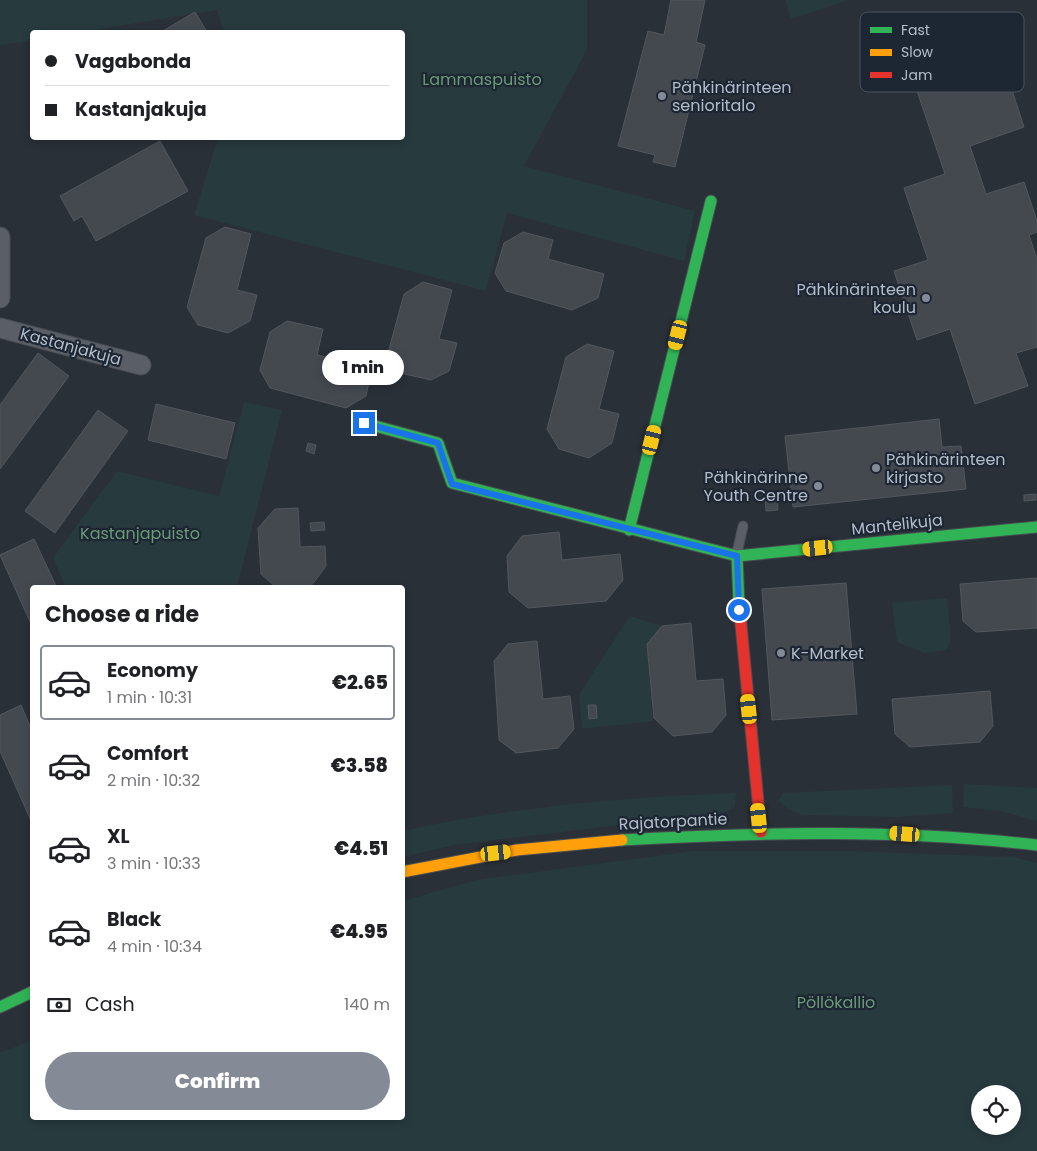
<!DOCTYPE html>
<html lang="en">
<head>
<meta charset="utf-8">
<style>
	body { margin:0; font-family:Poppins,sans-serif; background:#f6f6f6; color:#202124; height:100vh; display:flex; flex-direction:column; font-size:19px; white-space:nowrap }
	* { box-sizing:border-box; margin:0 }
	p { font-size:16px; color:#757577 }
	.icon { flex:none; width:28px; height:28px; fill:none; stroke:currentColor; stroke-width:2; stroke-linecap:round; stroke-linejoin:round }
	.map { position:relative; flex:1; overflow:hidden }
	.panel { position:absolute; left:30px; top:585px; width:375px; height:535px; display:flex; flex-direction:column; background:#fff; border-radius:5px; box-shadow:0 2px 8px #0003 }
	.panel>* { flex:none }
	.guide { position:absolute; left:30px; top:30px; width:375px; height:110px; border-radius:5px; box-shadow:0 2px 8px #0003; display:grid; align-content:center; height:110px; padding:0 15px; background:#fff }
	.buttons { position:absolute; left:971px; top:1085px; display:grid; gap:10px }
	.buttons a { display:grid; place-items:center; width:50px; height:50px; border-radius:50%; background:#fff; box-shadow:0 2px 8px #0003; font-size:25px }
	.end { position:absolute; width:22px; height:22px; margin:-11px; border:6px solid #1a73e8; background:#fff; box-shadow:0 0 0 2px #fff }
	.from { border-radius:50% }
	.bubble { position:absolute; height:35px; border-radius:18px; background:#fff; box-shadow:0 2px 8px #0003; font-size:16px; font-weight:800; line-height:35px; text-align:center }
	.car { position:absolute; width:15px; height:30px; margin:-15px -8px; border-radius:6px; box-shadow:0 0 4px 1px #0007; background:linear-gradient(#f5c518 24%,#345 0 40%,#f5c518 0 76%,#345 0 86%,#f5c518 0) }
	.guide b { display:flex; align-items:center; gap:18px; height:48px; font-size:19px }
	.guide b+b { border-top:1px solid #e0e0e0 }
	.guide i { width:12px; height:12px; background:#202124 }
	ul { padding:0; list-style:none }
	li { display:flex; align-items:center; gap:15px; height:75px; margin:0 10px 8px; padding:0 5px; border:2px solid transparent; border-radius:5px }
	li div { flex:1 }
	li b { display:block; font-size:19px }
	li em { font-style:normal; font-weight:800 }
	li.active { border-color:#848b96 }
	li>.icon { width:45px; height:45px; stroke-width:1.5 }
	h2 { padding:0 15px; font-size:22px; line-height:60px }
	.pay { display:flex; align-items:center; gap:12px; height:55px; padding:0 15px; font-size:19px }
	.pay p { margin-inline-start:auto }
	.primary-button { display:flex; gap:10px; margin-top:auto; padding:10px 15px }
	.primary-button a { flex:1; height:58px; border-radius:30px; background:#848b96; color:#fff; font-size:20px; font-weight:800; line-height:58px; text-align:center }
	.map>svg:first-child { display:block }
	.green { fill:#273a3e; fill-rule:evenodd }
	.building { fill:#444950; stroke:#52575f }
	.lines { fill:none; stroke-linecap:round; stroke-linejoin:round }
	.lane-casing { stroke:#484c53; stroke-width:11 }
	.street-casing { stroke:#484c53; stroke-width:21 }
	.fast-casing { stroke:#484c53; stroke-width:13 }
	.slow-casing { stroke:#484c53; stroke-width:13 }
	.jam-casing { stroke:#484c53; stroke-width:13 }
	.lane { stroke:#5a5e66; stroke-width:9 }
	.street { stroke:#5a5e66; stroke-width:19 }
	.fast { stroke:#30b455; stroke-width:11 }
	.slow { stroke:#ff9f0a; stroke-width:11 }
	.jam { stroke:#e5322d; stroke-width:11 }
	.route { stroke:#1a73e8; stroke-width:6 }
	.poi-dot { fill:#848b96; stroke:#1d2633; stroke-width:2 }
	.labels { text-anchor:middle; stroke-width:4.5; stroke-linejoin:round; paint-order:stroke }
	.park-label { font-size:16px; fill:#6b9a76; stroke:#1d2633 }
	.poi-label { font-size:16px; fill:#b4bcc9; stroke:#1d2633; text-anchor:start }
	.street-label { font-size:16px; fill:#b4bcc9; stroke:#1d2633 }
	.key { fill:#1d2633; stroke:#4a5360; stroke-width:1 }
	.key-label { font-size:14px; fill:#b4bcc9 }
</style>
</head>
<body>
<div class="map">
<svg width="1037" height="1151" viewBox="0 0 1037 1151">
	<rect width="100%" height="100%" fill="#2a3038"/>
	<path class="green" d="M 0,0 L 587,0 L 587,50 L 524,166 L 695,211 L 684,261 L 507,213 L 486,291 L 194,215 L 218,138 L 402,138 L 402,32 L 224,32 L 217,10 L 82,32 L 32,32 L 32,41 L 0,45 Z
		M 785,0 L 849,0 L 791,19 Z
		M 244,402 L 282,410 L 237,587 L 66,587 L 53,558 L 117,471 L 219,496 Z
		M 947,598 L 951,640 L 947,650 L 924,653 L 897,642 L 892,603 Z
		M 630,616 L 662,626 L 647,644 L 653,721 L 582,729 L 579,694 Z
		M 964,784 L 1037,788 L 1037,821 L 1000,811 L 963,807 Z
		M 952,785 L 953,813 L 897,817 L 802,815 L 788,809 L 779,801 L 782,793 Z
		M 736,793 L 735,807 L 711,819 L 628,824 L 454,845 L 403,857 L 402,831 C 512,807 624,797 736,793 Z
		M 694,851 L 848,851 L 1013,857 L 1037,863 L 1037,1151 L 0,1151 L 0,1053 L 32,1040 L 32,1118 L 402,1118 L 403,901 L 476,880 ZM 980,1094 L 1012,1094 L 1012,1126 L 980,1126 Z"/>
	<path class="building" d="M 671,0 L 705,0 L 696,42 L 705,45 L 675,167 L 653,162 L 655,155 L 618,146 L 648,31 L 664,35 Z
		M 195,12 L 207,32 L 161,32 Z
		M 996,41 L 1024,127 L 970,146 L 986,194 L 1024,182 L 1037,221 L 1037,232 L 1029,235 L 1037,259 L 1037,347 L 1016,353 L 1028,386 L 975,404 L 950,329 L 917,340 L 894,271 L 928,260 L 904,188 L 945,174 L 910,70 Z
		M 160,141 L 188,191 L 96,241 L 82,216 L 74,221 L 60,196 Z
		M 225,227 L 251,234 L 237,290 L 257,295 L 250,321 L 228,333 L 198,325 L 187,307 L 206,238 Z
		M 523,232 L 553,240 L 548,259 L 604,274 L 598,298 L 572,310 L 506,291 L 495,273 L 504,243 Z
		M 423,282 L 452,290 L 439,339 L 457,343 L 449,371 L 431,380 L 400,373 L 388,353 L 404,294 Z
		M 287,321 L 323,329 L 317,355 L 372,368 L 366,396 L 346,408 L 270,388 L 260,370 L 270,332 Z
		M 587,344 L 614,351 L 599,409 L 619,414 L 612,443 L 589,458 L 559,449 L 547,429 L 566,357 Z
		M 38,353 L 69,376 L 0,469 L 0,405 Z
		M 156,404 L 235,423 L 226,459 L 148,440 Z
		M 98,410 L 128,431 L 55,533 L 25,511 Z
		M 939,419 L 942,447 L 961,446 L 966,489 L 793,507 L 785,436 Z
		M 308,443 L 316,445 L 314,454 L 306,451 Z
		M 777,494 L 778,510 L 766,511 L 765,495 Z
		M 1036,494 L 1036,500 L 1024,501 L 1024,495 Z
		M 298,508 L 300,547 L 325,546 L 326,566 L 311,586 L 277,588 L 261,574 L 258,528 L 275,509 Z
		M 324,522 L 325,530 L 311,531 L 310,523 Z
		M 559,532 L 562,560 L 620,554 L 623,580 L 606,601 L 528,608 L 509,592 L 507,556 L 522,536 Z
		M 34,539 L 57,588 L 32,588 L 32,626 L 0,555 Z
		M 1037,578 L 1037,628 L 976,632 L 963,621 L 960,584 Z
		M 846,583 L 857,714 L 772,720 L 762,589 Z
		M 691,623 L 696,681 L 723,679 L 726,715 L 712,732 L 673,736 L 654,718 L 647,644 L 662,626 Z
		M 537,641 L 543,699 L 570,696 L 574,729 L 558,748 L 516,753 L 499,740 L 494,661 L 508,644 Z
		M 990,691 L 993,726 L 980,742 L 910,747 L 895,734 L 892,699 Z
		M 21,705 L 32,731 L 32,823 L 0,751 L 0,715 Z
		M 588,705 L 596,705 L 597,718 L 589,719 Z"/>
	<g class="lines">
		<g class="lane-casing">
			<path id="lane" d="M 737,553 L 743,526"/>
		</g>
		<g class="street-casing">
			<path id="street" d="M 0,237 L 0,298
				M 0,328 L 141,365"/>
		</g>
		<g class="fast-casing">
			<path id="fast" d="M 364,423 L 438,443 L 452,483 L 737,556
				M 629,530 L 711,201
				M 739,604 L 737,556 L 1037,527
				M 622,840 C 761,832 898,829 1037,845
				M 0,1007 L 32,992"/>
		</g>
		<g class="slow-casing">
			<path id="slow" d="M 402,872 L 517,850 L 622,840"/>
		</g>
		<g class="jam-casing">
			<path id="jam" d="M 739,604 L 761,832"/>
		</g>
		<use href="#lane" class="lane"/>
		<use href="#street" class="street"/>
		<use href="#fast" class="fast"/>
		<use href="#slow" class="slow"/>
		<use href="#jam" class="jam"/>
	</g>
	<g class="lines">
		<path class="route" d="M 364,423 L 438,443 L 452,484 L 737,556 L 739,610"/>
	</g>
	<g class="poi-dot">
		<circle cx="662" cy="96" r="5"/>
		<circle cx="926" cy="298" r="5"/>
		<circle cx="876" cy="468" r="5"/>
		<circle cx="818" cy="486" r="5"/>
		<circle cx="781" cy="653" r="5"/>
	</g>
	<g class="labels">
		<g class="park-label">
			<text x="482" y="85">Lammaspuisto</text>
			<text x="140" y="539">Kastanjapuisto</text>
			<text x="836" y="1008">Pöllökallio</text>
		</g>
		<g class="poi-label">
			<text x="672" y="93">Pähkinärinteen<tspan x="672" dy="18">senioritalo</tspan></text>
			<text x="916" y="295" text-anchor="end">Pähkinärinteen<tspan x="916" dy="18">koulu</tspan></text>
			<text x="886" y="465">Pähkinärinteen<tspan x="886" dy="18">kirjasto</tspan></text>
			<text x="808" y="483" text-anchor="end">Pähkinärinne<tspan x="808" dy="18">Youth Centre</tspan></text>
			<text x="791" y="659">K-Market</text>
		</g>
		<g class="street-label">
			<text transform="translate(71 346) rotate(15)" y="6">Kastanjakuja</text>
			<text transform="translate(897 524) rotate(-6)" y="6">Mantelikuja</text>
			<text transform="translate(673 821) rotate(-3)" y="6">Rajatorpantie</text>
		</g>
	</g>
	<rect x="860" y="12" width="164" height="80" rx="8" class="key"/>
	<rect x="870" y="27" width="22" height="6" fill="#30b455"/>
	<rect x="870" y="49" width="22" height="7" fill="#ff9f0a"/>
	<rect x="870" y="72" width="22" height="6" fill="#e5322d"/>
	<g class="key-label">
		<text x="901" y="35">Fast</text>
		<text x="901" y="57">Slow</text>
		<text x="901" y="80">Jam</text>
	</g>
</svg>
<div class="buttons">
<a><svg class="icon" aria-label="locate" viewBox="0 0 24 24"><circle cx="12" cy="12" r="6"/><path d="M12 2v4M12 18v4M2 12h4M18 12h4"/></svg></a>
</div>
<i class="end from" style="left:739px;top:610px"></i>
<i class="end" style="left:364px;top:423px"></i>
<div class="bubble" style="left:322px;top:350px;width:82px">1 min</div>
<i class="car" style="left:678px;top:335px;rotate:194deg"></i>
<i class="car" style="left:652px;top:440px;rotate:14deg"></i>
<i class="car" style="left:818px;top:548px;rotate:264deg"></i>
<i class="car" style="left:749px;top:709px;rotate:354deg"></i>
<i class="car" style="left:759px;top:818px;rotate:354deg"></i>
<i class="car" style="left:905px;top:834px;rotate:274deg"></i>
<i class="car" style="left:496px;top:853px;rotate:84deg"></i>
<div class="guide">
<b><i class="from"></i>Vagabonda</b>
<b><i></i>Kastanjakuja</b>
</div>
<section class="panel">
<h2>Choose a ride</h2>
<ul>
<li class="active"><svg class="icon" aria-label="car" viewBox="0 0 24 24"><path d="M5 17H2v-5l4-1 3-4h7l3 4 3 1v5h-3M9 17h6M6 11h13"/><circle cx="7" cy="17" r="2"/><circle cx="17" cy="17" r="2"/></svg><div><b>Economy</b><p>1 min · 10:31</p></div><em>€2.65</em></li>
<li><svg class="icon" aria-label="car" viewBox="0 0 24 24"><path d="M5 17H2v-5l4-1 3-4h7l3 4 3 1v5h-3M9 17h6M6 11h13"/><circle cx="7" cy="17" r="2"/><circle cx="17" cy="17" r="2"/></svg><div><b>Comfort</b><p>2 min · 10:32</p></div><em>€3.58</em></li>
<li><svg class="icon" aria-label="car" viewBox="0 0 24 24"><path d="M5 17H2v-5l4-1 3-4h7l3 4 3 1v5h-3M9 17h6M6 11h13"/><circle cx="7" cy="17" r="2"/><circle cx="17" cy="17" r="2"/></svg><div><b>XL</b><p>3 min · 10:33</p></div><em>€4.51</em></li>
<li><svg class="icon" aria-label="car" viewBox="0 0 24 24"><path d="M5 17H2v-5l4-1 3-4h7l3 4 3 1v5h-3M9 17h6M6 11h13"/><circle cx="7" cy="17" r="2"/><circle cx="17" cy="17" r="2"/></svg><div><b>Black</b><p>4 min · 10:34</p></div><em>€4.95</em></li>
</ul>
<div class="pay"><svg class="icon" aria-label="cash" viewBox="0 0 24 24"><path d="M3 7h18v10H3z"/><circle cx="12" cy="12" r="2"/></svg>Cash<p>140 m</p></div>
<div class="primary-button"><a>Confirm</a></div>
</section>
</div>
</body>
</html>
